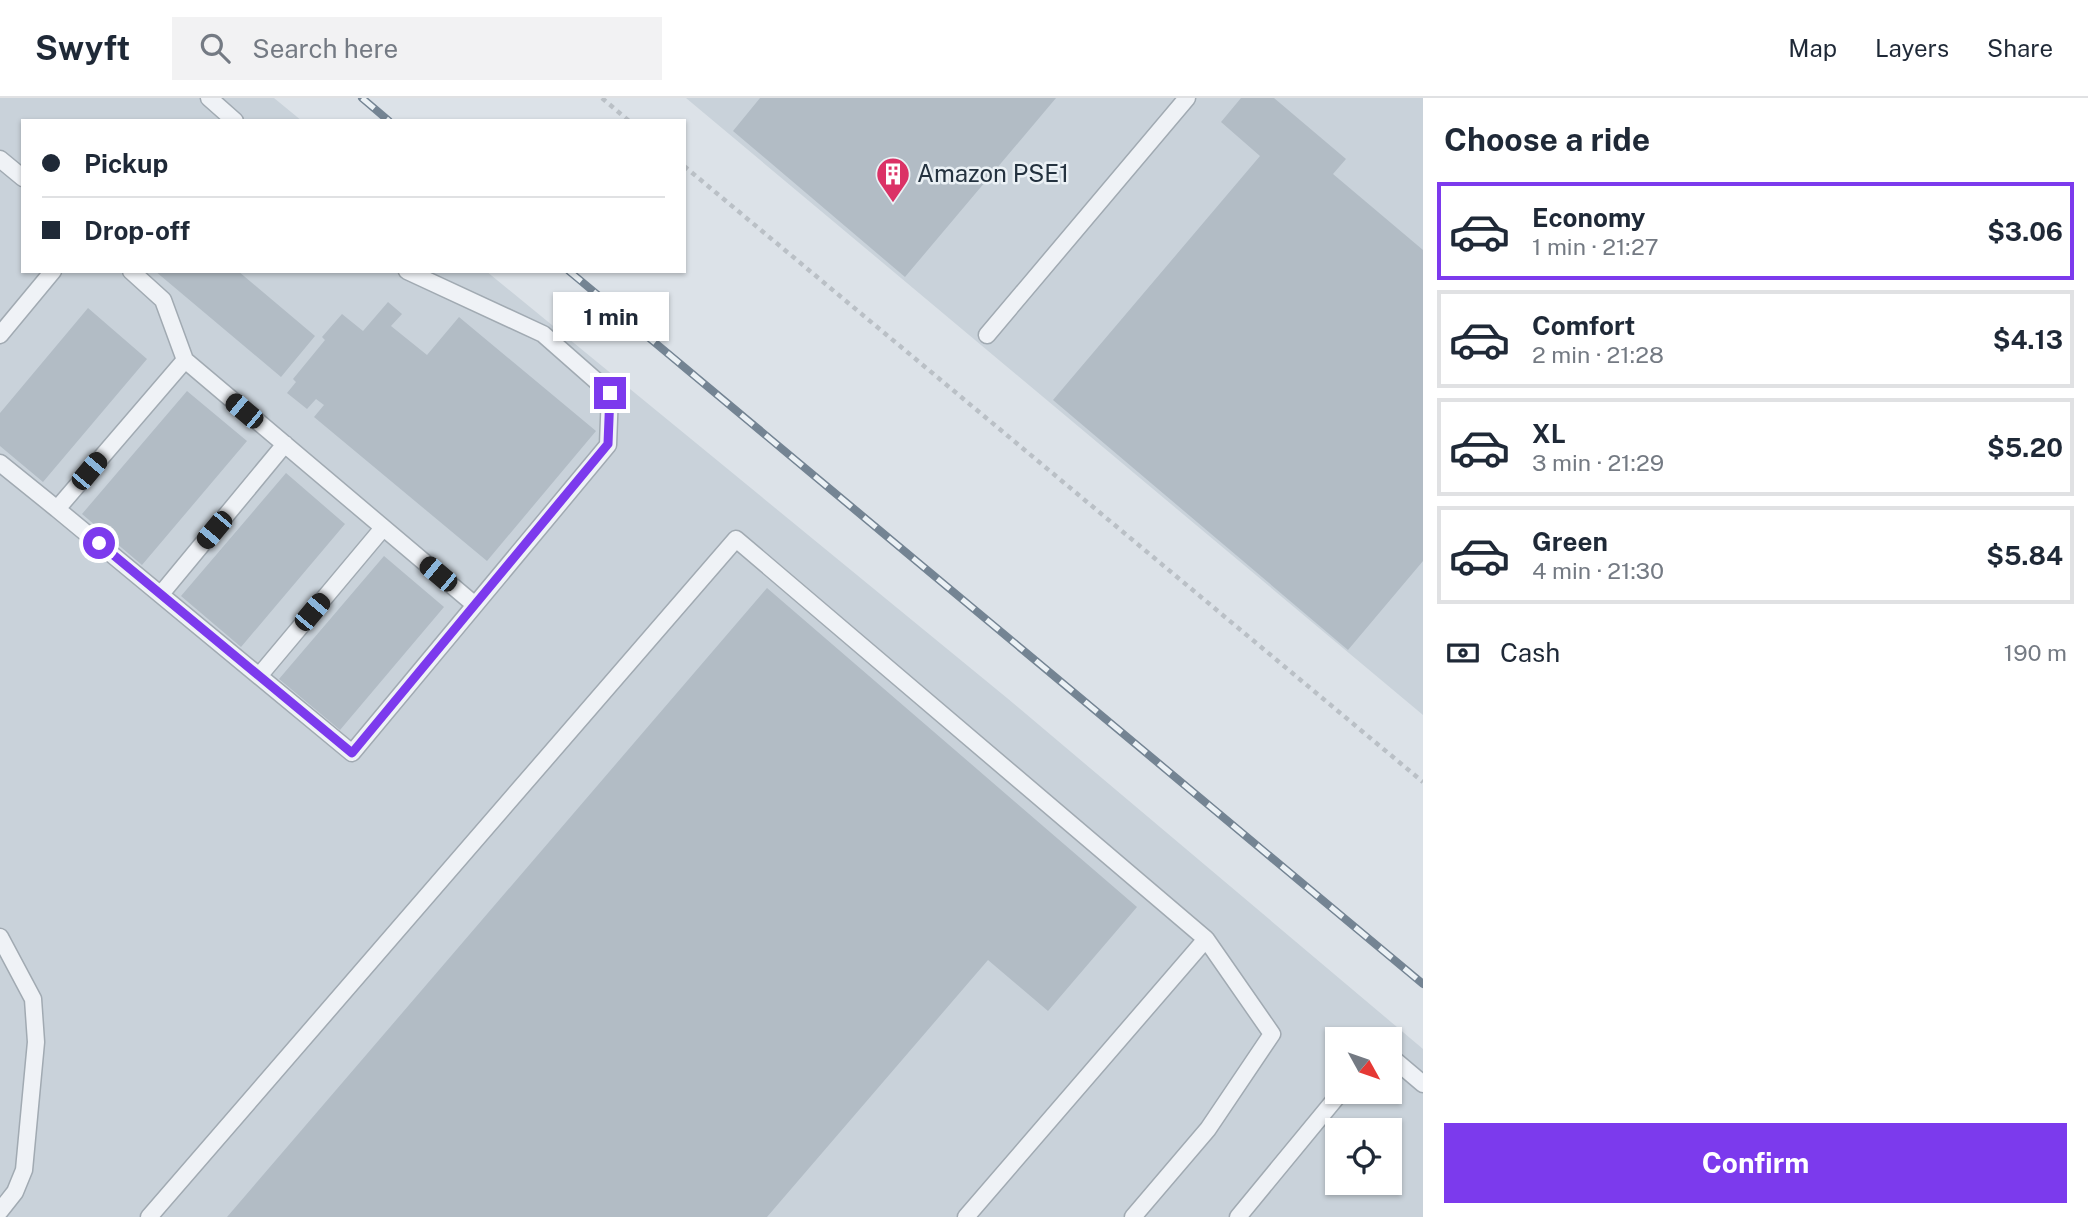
<!DOCTYPE html>
<html lang="en">
<head>
<meta charset="utf-8">
<style>
	body { margin:0; font-family:"Public Sans",sans-serif; background:#f2f2f3; color:#1f2937; height:100vh; display:flex; flex-direction:column; font-size:26px; white-space:nowrap }
	* { box-sizing:border-box; margin:0 }
	p { font-size:23px; color:#747a83 }
	.icon { flex:none; width:38px; height:38px; fill:none; stroke:currentColor; stroke-width:2; stroke-linecap:round; stroke-linejoin:round }
	.map { position:relative; flex:1; overflow:hidden }
	.panel { display:flex; flex-direction:column; background:#fff; width:665px }
	.panel>* { flex:none }
	.banner { position:absolute; left:21px; top:21px; width:665px; height:154px; border-radius:0px; box-shadow:0 2px 5px #0004; display:grid; align-content:center; height:154px; padding:0 21px; background:#fff }
	.needle { width:46px; rotate:130deg }
	.tools { position:absolute; left:1325px; top:929px; display:grid; gap:14px }
	.tools a { display:grid; place-items:center; width:77px; height:77px; border-radius:0px; background:#fff; box-shadow:0 2px 5px #0004; font-size:35px }
	.end { position:absolute; width:32px; height:32px; margin:-16px; border:9px solid #7c3aed; background:#fff; box-shadow:0 0 0 4px #fff }
	.from { border-radius:50% }
	.bubble { position:absolute; height:49px; border-radius:0px; background:#fff; box-shadow:0 2px 5px #0004; font-size:23px; font-weight:700; line-height:49px; text-align:center }
	.car { position:absolute; width:21px; height:42px; margin:-21px -10px; border-radius:9px; box-shadow:0 0 5px 2px #0007; background:linear-gradient(#222 24%,#8ab4d8 0 40%,#222 0 76%,#8ab4d8 0 86%,#222 0) }
	.banner b { display:flex; align-items:center; gap:24px; height:66px; font-size:26px }
	.banner b+b { border-top:2px solid #e0e1e3 }
	.banner i { width:18px; height:18px; background:#1f2937 }
	ul { padding:0; list-style:none }
	li { display:flex; align-items:center; gap:21px; height:98px; margin:0 14px 10px; padding:0 7px; border:4px solid #e0e1e3; border-radius:0px }
	li div { flex:1 }
	li b { display:block; font-size:26px }
	li em { font-style:normal; font-weight:700 }
	li.on { border-color:#7c3aed }
	li>.icon { width:63px; height:63px; stroke-width:1.5 }
	h2 { padding:0 21px; font-size:32px; line-height:84px }
	.pay { display:flex; align-items:center; gap:18px; height:77px; padding:0 21px; font-size:26px }
	.pay p { margin-inline-start:auto }
	.button { display:flex; gap:14px; margin-top:auto; padding:14px 21px }
	.button a { flex:1; height:80px; border-radius:0px; background:#7c3aed; color:#fff; font-size:28px; font-weight:700; line-height:80px; text-align:center }
	header { display:flex; align-items:center; gap:42px; box-sizing:border-box; height:98px; padding:0 35px; background:#fff; border-bottom:2px solid #e0e1e3 }
	header strong { font-size:33px }
	nav { display:flex; gap:38px; margin-inline-start:auto; font-size:24px }
	.search { width:490px; height:63px; background:#f2f2f3; display:flex; align-items:center; gap:18px; box-sizing:border-box; padding:0 24px; border-radius:0px; color:#747a83; font-size:26px }
	main { display:flex; flex:1; min-height:0 }
	.map>svg:first-child { display:block }
	.built { fill:#c9d2da; fill-rule:evenodd }
	.building { fill:#b2bcc5 }
	.lines { fill:none; stroke-linecap:round; stroke-linejoin:round }
	.lane-casing { stroke:#a1aab2; stroke-width:19 }
	.path { stroke:#bac0c6; stroke-width:4.5; stroke-dasharray:5 5; stroke-linecap:butt }
	.lane { stroke:#eff2f6; stroke-width:16 }
	.rail-casing { stroke:#748493; stroke-width:8 }
	.rail { stroke:#ebf1f5; stroke-width:5; stroke-dasharray:16; stroke-linecap:butt }
	.route { stroke:#7c3aed; stroke-width:9 }
	.labels { text-anchor:middle; stroke-width:5; stroke-linejoin:round; paint-order:stroke }
	.poi-label { font-size:24px; fill:#24323f; stroke:#ebf1f5; text-anchor:start }
</style>
</head>
<body>
<header>
<strong>Swyft</strong>
<div class="search"><svg class="icon" aria-label="search" viewBox="0 0 24 24"><circle cx="10" cy="10" r="6"/><path d="M15 15l6 6"/></svg>Search here</div>
<nav><a>Map</a><a>Layers</a><a>Share</a></nav>
</header>
<main>
<div class="map">
<svg width="1423" height="1119" viewBox="0 0 1423 1119">
	<rect width="100%" height="100%" fill="#dce2e8"/>
	<path class="built" d="M 0,0 L 274,0 L 302,23 L 23,23 L 23,173 L 486,173 L 1007,600 L 1423,951 L 1423,1119 L 0,1119 ZM 1337,942 L 1390,942 L 1390,994 L 1337,994 ZM 1337,1032 L 1390,1032 L 1390,1085 L 1337,1085 Z
		M 686,0 L 1423,0 L 1423,617 Z"/>
	<path class="building" d="M 760,0 L 1056,0 L 905,179 L 733,33 Z
		M 1241,0 L 1274,0 L 1346,61 L 1333,76 L 1423,152 L 1423,463 L 1348,552 L 1053,302 L 1260,58 L 1221,24 Z
		M 155,173 L 238,173 L 315,238 L 281,279 Z
		M 388,204 L 402,216 L 391,228 L 427,257 L 459,219 L 596,333 L 487,463 L 314,319 L 324,307 L 316,301 L 307,311 L 287,295 L 296,284 L 293,281 L 325,242 L 322,239 L 342,216 L 363,233 Z
		M 88,210 L 147,261 L 43,384 L 0,348 L 0,315 Z
		M 187,293 L 247,343 L 142,467 L 82,416 Z
		M 286,375 L 345,426 L 241,549 L 181,498 Z
		M 384,458 L 444,509 L 340,632 L 279,581 Z
		M 767,490 L 1137,809 L 1048,913 L 988,862 L 767,1119 L 227,1119 Z"/>
	<g class="lines">
		<g class="lane-casing">
			<path id="lane" d="M 209,0 L 235,23
				M 0,61 L 23,80
				M 0,237 L 53,173
				M 987,237 L 1187,0
				M 185,262 L 475,507
				M 0,365 L 57,411 L 185,262 L 163,202 L 131,173
				M 57,411 L 352,655 L 608,347 L 610,295 L 543,236 L 407,173
				M 161,496 L 285,346
				M 259,578 L 383,430
				M 0,839 L 33,901 L 36,944 L 24,1072 L 15,1094 L 0,1113
				M 1390,958 L 1423,986
				M 149,1119 L 736,441 L 1206,841 L 966,1119
				M 1133,1119 L 1208,1031 L 1272,936 L 1206,841
				M 1238,1119 L 1341,994"/>
		</g>
		<path class="path" d="M 602,0 L 629,23
			M 684,68 L 1423,684"/>
		<use href="#lane" class="lane"/>
		<g class="rail-casing">
			<path id="rail" d="M 362,0 L 389,23
				M 569,173 L 1423,886"/>
		</g>
		<use href="#rail" class="rail"/>
	</g>
	<g class="lines">
		<path class="route" d="M 99,445 L 352,655 L 608,346 L 610,295"/>
	</g>
	<defs>
		<g id="building-pin" transform="scale(1.75)"><path d="M0 17L-7.5 6A9.5 9.5 0 1 1 7.5 6Z" fill="#db3266" stroke="#ebf1f5"/><path d="M-4-6H4V6H1V3H-1V6H-4ZM-2.5-4.3h1.7v1.8h-1.7ZM.8-4.3h1.7v1.8H.8ZM-2.5-1h1.7V.8h-1.7ZM.8-1h1.7V.8H.8Z" fill="#fff"/></g>
	</defs>
	<g fill-rule="evenodd">
		<use href="#building-pin" x="893" y="76"/>
	</g>
	<g class="labels">
		<g class="poi-label">
			<text x="917" y="84">Amazon PSE1</text>
		</g>
	</g>
</svg>
<div class="tools">
<a><svg class="needle" viewBox="-14 -14 28 28"><path d="M0-13l5 13h-10z" fill="#e53935"/><path d="M0 13l5-13h-10z" fill="#747a83"/></svg></a>
<a><svg class="icon" aria-label="locate" viewBox="0 0 24 24"><circle cx="12" cy="12" r="6"/><path d="M12 2v4M12 18v4M2 12h4M18 12h4"/></svg></a>
</div>
<i class="end from" style="left:99px;top:445px"></i>
<i class="end" style="left:610px;top:295px"></i>
<div class="bubble" style="left:553px;top:194px;width:116px">1 min</div>
<i class="car" style="left:244px;top:313px;rotate:310deg"></i>
<i class="car" style="left:89px;top:373px;rotate:40deg"></i>
<i class="car" style="left:214px;top:432px;rotate:220deg"></i>
<i class="car" style="left:438px;top:476px;rotate:310deg"></i>
<i class="car" style="left:312px;top:514px;rotate:40deg"></i>
<div class="banner">
<b><i class="from"></i>Pickup</b>
<b><i></i>Drop-off</b>
</div>
</div>
<section class="panel">
<h2>Choose a ride</h2>
<ul>
<li class="on"><svg class="icon" aria-label="car" viewBox="0 0 24 24"><path d="M5 17H2v-5l4-1 3-4h7l3 4 3 1v5h-3M9 17h6M6 11h13"/><circle cx="7" cy="17" r="2"/><circle cx="17" cy="17" r="2"/></svg><div><b>Economy</b><p>1 min · 21:27</p></div><em>$3.06</em></li>
<li><svg class="icon" aria-label="car" viewBox="0 0 24 24"><path d="M5 17H2v-5l4-1 3-4h7l3 4 3 1v5h-3M9 17h6M6 11h13"/><circle cx="7" cy="17" r="2"/><circle cx="17" cy="17" r="2"/></svg><div><b>Comfort</b><p>2 min · 21:28</p></div><em>$4.13</em></li>
<li><svg class="icon" aria-label="car" viewBox="0 0 24 24"><path d="M5 17H2v-5l4-1 3-4h7l3 4 3 1v5h-3M9 17h6M6 11h13"/><circle cx="7" cy="17" r="2"/><circle cx="17" cy="17" r="2"/></svg><div><b>XL</b><p>3 min · 21:29</p></div><em>$5.20</em></li>
<li><svg class="icon" aria-label="car" viewBox="0 0 24 24"><path d="M5 17H2v-5l4-1 3-4h7l3 4 3 1v5h-3M9 17h6M6 11h13"/><circle cx="7" cy="17" r="2"/><circle cx="17" cy="17" r="2"/></svg><div><b>Green</b><p>4 min · 21:30</p></div><em>$5.84</em></li>
</ul>
<div class="pay"><svg class="icon" aria-label="cash" viewBox="0 0 24 24"><path d="M3 7h18v10H3z"/><circle cx="12" cy="12" r="2"/></svg>Cash<p>190 m</p></div>
<div class="button"><a>Confirm</a></div>
</section>
</main>
</body>
</html>
